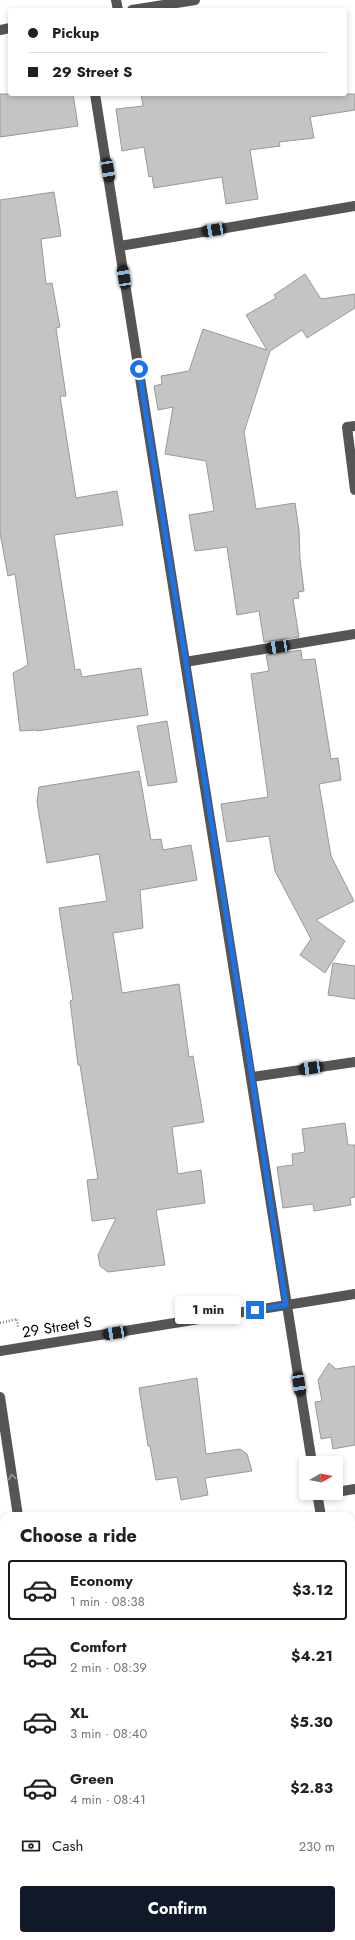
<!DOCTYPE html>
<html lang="en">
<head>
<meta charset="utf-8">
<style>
	body { margin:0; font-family:Jost,sans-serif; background:#f2f2f2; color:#202124; height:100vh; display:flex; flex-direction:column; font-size:15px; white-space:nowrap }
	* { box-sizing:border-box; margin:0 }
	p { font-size:13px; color:#757577 }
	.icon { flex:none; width:22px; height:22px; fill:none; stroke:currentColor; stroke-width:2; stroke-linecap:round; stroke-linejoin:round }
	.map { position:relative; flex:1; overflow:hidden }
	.sheet { position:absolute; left:0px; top:1512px; width:355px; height:428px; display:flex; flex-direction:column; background:#fff; border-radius:12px 12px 0 0; box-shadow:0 2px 6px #0003 }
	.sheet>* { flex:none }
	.hud { position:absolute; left:8px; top:8px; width:339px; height:88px; border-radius:4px; box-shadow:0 2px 6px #0003; display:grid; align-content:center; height:88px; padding:0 20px; background:#fff }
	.needle { width:26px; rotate:81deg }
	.fabs { position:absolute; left:299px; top:1456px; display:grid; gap:8px }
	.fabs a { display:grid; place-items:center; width:44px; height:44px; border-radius:4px; background:#fff; box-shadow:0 2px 6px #0003; font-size:20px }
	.end { position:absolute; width:18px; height:18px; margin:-9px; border:5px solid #1a73e8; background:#fff; box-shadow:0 0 0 2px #fff }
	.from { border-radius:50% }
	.bubble { position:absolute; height:28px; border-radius:4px; background:#fff; box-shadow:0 2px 6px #0003; font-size:13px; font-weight:700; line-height:28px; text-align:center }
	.car { position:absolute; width:12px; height:24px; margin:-12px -6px; border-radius:5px; box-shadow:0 0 3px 1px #0007; background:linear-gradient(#222 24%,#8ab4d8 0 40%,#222 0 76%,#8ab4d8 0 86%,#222 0) }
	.hud b { display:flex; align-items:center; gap:14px; height:38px; font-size:15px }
	.hud b+b { border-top:1px solid #e0e0e0 }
	.hud i { width:10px; height:10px; background:#202124 }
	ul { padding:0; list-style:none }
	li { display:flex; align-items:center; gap:12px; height:60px; margin:0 8px 6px; padding:0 12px; border:2px solid transparent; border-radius:4px }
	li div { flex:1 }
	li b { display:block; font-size:15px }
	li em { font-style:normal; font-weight:700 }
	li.on { border-color:#111827 }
	li>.icon { width:36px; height:36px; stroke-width:1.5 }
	h2 { padding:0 20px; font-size:18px; line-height:48px }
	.pay { display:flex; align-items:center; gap:10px; height:44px; padding:0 20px; font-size:15px }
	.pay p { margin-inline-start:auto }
	.button { display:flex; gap:8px; margin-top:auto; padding:8px 20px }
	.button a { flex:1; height:46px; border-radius:4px; background:#111827; color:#fff; font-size:16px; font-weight:700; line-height:46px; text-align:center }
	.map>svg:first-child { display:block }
	.building { fill:#c4c4c4; stroke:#999 }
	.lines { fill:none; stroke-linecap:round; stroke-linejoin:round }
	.path { stroke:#777; stroke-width:2.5; stroke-dasharray:1 2; stroke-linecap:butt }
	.minor { stroke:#555; stroke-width:10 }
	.oneway { stroke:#999 }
	.route { stroke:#1a73e8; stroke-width:5 }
	.labels { text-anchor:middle; stroke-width:3; stroke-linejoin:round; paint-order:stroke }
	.street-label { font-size:15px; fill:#000; stroke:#fff }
</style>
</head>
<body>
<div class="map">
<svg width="355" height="1940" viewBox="0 0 355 1940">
	<rect width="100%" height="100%" fill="#fff"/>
	<path class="building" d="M 0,94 L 73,94 L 78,126 L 0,137 Z
		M 141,94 L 355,94 L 355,110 L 310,117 L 314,138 L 279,142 L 280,146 L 250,150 L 258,199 L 226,204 L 222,177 L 154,188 L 152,176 L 149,177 L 144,147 L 122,151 L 116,109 L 143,106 Z
		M 54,192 L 61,236 L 41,239 L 46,284 L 52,283 L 60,327 L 56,328 L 66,396 L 60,396 L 76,498 L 117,491 L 123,525 L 54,535 L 75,670 L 80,669 L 82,677 L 141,668 L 148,715 L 37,731 L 37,730 L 20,731 L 13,673 L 28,665 L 15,574 L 8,576 L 0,533 L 0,200 Z
		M 305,274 L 321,299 L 355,294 L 355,308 L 307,338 L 302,330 L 270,351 L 244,432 L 256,509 L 295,503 L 299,530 L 300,559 L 304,591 L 298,592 L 299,598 L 293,599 L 299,637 L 264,642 L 259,611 L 237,615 L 227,547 L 195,551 L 189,515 L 214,511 L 206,461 L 165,454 L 173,407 L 158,410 L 154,386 L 162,384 L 161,376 L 189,371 L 203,329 L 267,350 L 246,315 L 276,298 L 274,295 Z
		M 301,650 L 302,660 L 315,659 L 331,759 L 338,758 L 341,780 L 319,784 L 331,856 L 354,901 L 316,920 L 345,941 L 325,973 L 300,955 L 311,939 L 275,871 L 269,836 L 227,842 L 221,804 L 268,797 L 251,674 L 269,671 L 266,655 Z
		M 167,721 L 177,782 L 148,786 L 137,726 Z
		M 139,771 L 151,840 L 161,839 L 163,850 L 191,845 L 197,880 L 140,890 L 143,928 L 113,933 L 122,993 L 179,984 L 189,1057 L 193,1056 L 204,1122 L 172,1127 L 178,1174 L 201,1170 L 205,1203 L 156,1210 L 165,1265 L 108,1272 L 100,1266 L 98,1255 L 116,1218 L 92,1221 L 87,1180 L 98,1179 L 80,1065 L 78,1065 L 70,1001 L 73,1000 L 59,908 L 107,901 L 99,854 L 47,863 L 37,802 L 39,787 Z
		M 333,963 L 355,966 L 355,999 L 328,995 Z
		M 345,1123 L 348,1145 L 355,1145 L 355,1197 L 350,1198 L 351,1205 L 314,1211 L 313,1204 L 283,1208 L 277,1167 L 293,1165 L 292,1154 L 305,1152 L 302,1129 Z
		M 329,1363 L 336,1369 L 355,1366 L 355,1445 L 333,1449 L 331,1437 L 321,1439 L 315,1402 L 322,1401 L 318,1380 Z
		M 197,1378 L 206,1454 L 240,1449 L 247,1454 L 252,1471 L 205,1478 L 208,1495 L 181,1500 L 177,1477 L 156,1480 L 150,1446 L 148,1446 L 139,1388 Z"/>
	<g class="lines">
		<path class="path" d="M 0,1323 L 17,1319 L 18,1327"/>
		<path class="minor" d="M 116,0 L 118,10
			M 132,10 L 195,0
			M 0,30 L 10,28
			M 95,94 L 312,1463
			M 120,246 L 355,206
			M 355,426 L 347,427 L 355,490
			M 185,662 L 355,634
			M 252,1077 L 355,1062
			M 0,1351 L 355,1294
			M 0,1397 L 18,1516
			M 336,1492 L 355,1489
			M 317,1493 L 321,1516
			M 318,1495 L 331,1493
			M 351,1682 L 355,1682
			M 351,1731 L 355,1759
			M 0,1874 L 4,1901
			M 9,1936 L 10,1940
			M 83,1936 L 84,1940"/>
	</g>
	<defs><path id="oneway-chevron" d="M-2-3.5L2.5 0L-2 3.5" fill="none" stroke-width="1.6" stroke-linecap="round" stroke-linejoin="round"/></defs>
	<use class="oneway" href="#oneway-chevron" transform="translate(12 1477) rotate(-99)"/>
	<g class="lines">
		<path class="route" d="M 139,369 L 252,1077 L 286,1305 L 255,1310"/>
	</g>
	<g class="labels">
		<g class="street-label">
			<text transform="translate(57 1327) rotate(-9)" y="5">29 Street S</text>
		</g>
	</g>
</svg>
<div class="fabs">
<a><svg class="needle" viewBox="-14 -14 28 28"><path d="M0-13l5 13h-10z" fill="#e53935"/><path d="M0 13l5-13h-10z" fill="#757577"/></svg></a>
</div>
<i class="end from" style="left:139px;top:369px"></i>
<i class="end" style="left:255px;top:1310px"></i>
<div class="bubble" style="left:175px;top:1296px;width:66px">1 min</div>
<i class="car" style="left:108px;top:170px;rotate:171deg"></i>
<i class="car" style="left:214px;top:230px;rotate:260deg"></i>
<i class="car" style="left:124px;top:277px;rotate:351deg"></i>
<i class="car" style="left:278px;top:647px;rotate:261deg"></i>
<i class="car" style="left:311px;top:1068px;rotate:262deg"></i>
<i class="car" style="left:115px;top:1333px;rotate:261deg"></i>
<i class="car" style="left:299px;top:1384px;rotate:171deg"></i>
<div class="hud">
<b><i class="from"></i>Pickup</b>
<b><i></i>29 Street S</b>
</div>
<section class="sheet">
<h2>Choose a ride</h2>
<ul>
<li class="on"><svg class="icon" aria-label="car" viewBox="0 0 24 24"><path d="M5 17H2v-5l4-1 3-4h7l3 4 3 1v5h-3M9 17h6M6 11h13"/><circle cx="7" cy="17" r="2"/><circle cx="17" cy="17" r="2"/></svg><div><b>Economy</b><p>1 min · 08:38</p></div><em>$3.12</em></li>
<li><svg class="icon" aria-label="car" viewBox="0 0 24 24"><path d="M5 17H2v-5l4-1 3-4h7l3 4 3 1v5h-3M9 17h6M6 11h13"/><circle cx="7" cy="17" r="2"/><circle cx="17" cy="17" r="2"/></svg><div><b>Comfort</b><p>2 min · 08:39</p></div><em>$4.21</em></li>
<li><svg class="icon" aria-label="car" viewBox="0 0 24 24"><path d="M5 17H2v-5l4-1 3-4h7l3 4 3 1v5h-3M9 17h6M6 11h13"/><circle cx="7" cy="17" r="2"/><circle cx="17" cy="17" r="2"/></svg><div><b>XL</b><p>3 min · 08:40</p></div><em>$5.30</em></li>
<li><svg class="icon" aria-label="car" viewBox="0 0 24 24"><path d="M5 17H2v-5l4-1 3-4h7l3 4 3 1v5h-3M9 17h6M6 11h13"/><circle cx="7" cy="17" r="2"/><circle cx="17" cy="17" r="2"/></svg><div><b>Green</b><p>4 min · 08:41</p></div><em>$2.83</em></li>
</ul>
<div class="pay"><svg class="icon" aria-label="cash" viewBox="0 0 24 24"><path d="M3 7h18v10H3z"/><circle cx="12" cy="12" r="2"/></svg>Cash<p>230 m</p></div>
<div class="button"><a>Confirm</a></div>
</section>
</div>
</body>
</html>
